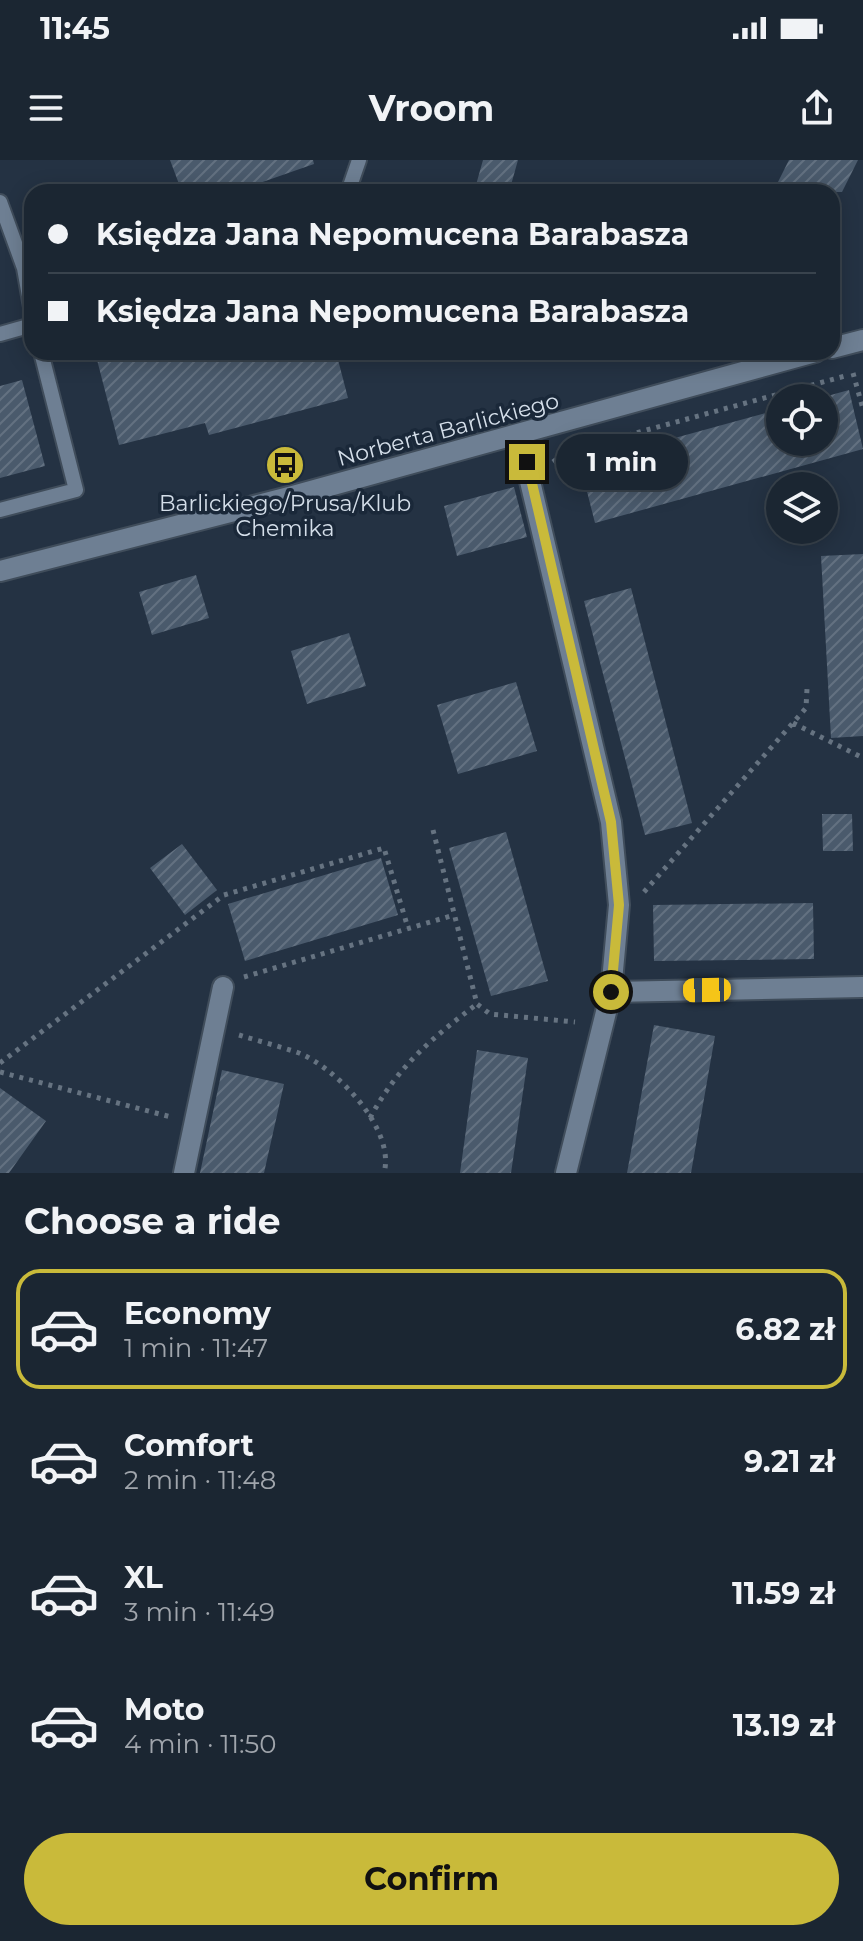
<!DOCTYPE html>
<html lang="en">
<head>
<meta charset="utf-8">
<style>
	body { margin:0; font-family:Montserrat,sans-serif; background:#242e3a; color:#f1f3f6; height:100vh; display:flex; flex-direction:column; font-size:30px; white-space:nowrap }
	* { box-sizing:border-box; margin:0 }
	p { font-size:26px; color:#a0a5ac }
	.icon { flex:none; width:44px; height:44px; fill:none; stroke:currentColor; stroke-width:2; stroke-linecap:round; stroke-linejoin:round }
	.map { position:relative; height:1013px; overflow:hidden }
	.details { display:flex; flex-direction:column; background:#1b2632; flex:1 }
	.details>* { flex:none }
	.top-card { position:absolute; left:24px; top:24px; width:816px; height:176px; border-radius:24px; box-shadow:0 4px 20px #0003,0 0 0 2px #39434d; display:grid; align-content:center; height:176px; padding:0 24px; background:#1b2632 }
	.buttons { position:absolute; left:766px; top:224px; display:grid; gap:16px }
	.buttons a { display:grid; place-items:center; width:72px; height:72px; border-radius:50%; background:#1b2632; box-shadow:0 4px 20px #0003,0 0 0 2px #39434d; font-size:40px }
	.end { position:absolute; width:36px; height:36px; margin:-18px; border:10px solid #c9ba3a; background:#111; box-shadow:0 0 0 4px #111 }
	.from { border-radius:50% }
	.bubble { position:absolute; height:56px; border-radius:28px; background:#1b2632; box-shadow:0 4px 20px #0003,0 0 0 2px #39434d; font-size:26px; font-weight:700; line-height:56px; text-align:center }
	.car { position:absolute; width:24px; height:48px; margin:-24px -12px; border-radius:10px; box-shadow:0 0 6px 2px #0007; background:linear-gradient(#f5c518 24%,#345 0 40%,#f5c518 0 76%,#345 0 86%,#f5c518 0) }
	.top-card b { display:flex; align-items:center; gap:28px; height:76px; font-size:30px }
	.top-card b+b { border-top:2px solid #39434d }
	.top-card i { width:20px; height:20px; background:#f1f3f6 }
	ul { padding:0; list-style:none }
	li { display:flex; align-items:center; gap:24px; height:120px; margin:0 16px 12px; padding:0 8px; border:4px solid transparent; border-radius:24px }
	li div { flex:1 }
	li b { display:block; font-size:30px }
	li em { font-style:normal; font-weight:700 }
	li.on { border-color:#c9ba3a }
	li>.icon { width:72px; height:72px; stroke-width:1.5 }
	h2 { padding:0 24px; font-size:36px; line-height:96px }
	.button { display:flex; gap:16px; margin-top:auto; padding:16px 24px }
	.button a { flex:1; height:92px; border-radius:48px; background:#c9ba3a; color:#111; font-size:32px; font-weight:700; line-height:92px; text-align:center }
	.status { display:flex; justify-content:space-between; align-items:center; height:56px; padding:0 40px; background:#1b2632; direction:ltr }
	.status svg { height:22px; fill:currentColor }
	header { display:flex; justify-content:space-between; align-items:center; height:104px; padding:0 24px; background:#1b2632; font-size:36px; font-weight:700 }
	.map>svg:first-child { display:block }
	.building { fill:url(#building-hatch) }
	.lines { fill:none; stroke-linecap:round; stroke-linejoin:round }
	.lane-casing { stroke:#404d5b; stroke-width:18 }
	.street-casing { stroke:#404d5b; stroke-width:24 }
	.path { stroke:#667381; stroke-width:5; stroke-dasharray:4 6; stroke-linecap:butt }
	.lane { stroke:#6e7f93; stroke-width:14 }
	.street { stroke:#6e7f93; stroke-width:20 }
	.route { stroke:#c9ba3a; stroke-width:10 }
	.labels { text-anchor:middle; stroke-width:7; stroke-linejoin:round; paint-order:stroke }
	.street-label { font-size:22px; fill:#d4dee9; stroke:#1a2839 }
	.poi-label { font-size:22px; fill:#d4dee9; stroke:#1a2839 }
</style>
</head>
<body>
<div class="status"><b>11:45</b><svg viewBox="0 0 49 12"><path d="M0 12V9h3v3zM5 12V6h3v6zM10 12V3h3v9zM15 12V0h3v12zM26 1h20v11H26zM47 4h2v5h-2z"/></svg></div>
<header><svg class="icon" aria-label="menu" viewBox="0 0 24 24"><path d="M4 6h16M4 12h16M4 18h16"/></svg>Vroom<svg class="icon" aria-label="share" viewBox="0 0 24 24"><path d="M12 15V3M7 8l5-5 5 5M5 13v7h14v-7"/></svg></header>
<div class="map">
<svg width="863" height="1013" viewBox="0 0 863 1013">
	<defs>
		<pattern id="building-hatch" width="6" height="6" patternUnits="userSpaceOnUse" patternTransform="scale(2)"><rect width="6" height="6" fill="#4a5a6c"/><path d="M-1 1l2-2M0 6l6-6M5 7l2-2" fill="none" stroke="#637181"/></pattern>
	</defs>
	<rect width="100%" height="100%" fill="#243243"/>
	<path class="building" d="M 170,0 L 313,0 L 314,4 L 234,32 L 182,32 Z
		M 483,0 L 518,0 L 509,32 L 474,32 Z
		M 789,0 L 858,0 L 842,32 L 773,32 Z
		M 95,192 L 336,192 L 348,238 L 209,275 L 205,263 L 119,285 Z
		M 22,220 L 45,306 L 0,318 L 0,226 Z
		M 849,230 L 863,289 L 595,363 L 580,304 L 780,249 L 780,282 L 824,282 L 824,238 L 820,238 Z
		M 514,327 L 527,377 L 457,396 L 444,346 Z
		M 863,394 L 863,576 L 831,578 L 821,396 Z
		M 196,415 L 209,458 L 152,475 L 139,432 Z
		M 631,428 L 692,663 L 645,675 L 584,441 Z
		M 349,473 L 366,526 L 307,544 L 291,491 Z
		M 516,522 L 537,591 L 458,614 L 437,545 Z
		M 822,654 L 852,654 L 853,691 L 823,691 Z
		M 506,672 L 548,821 L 491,836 L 449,688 Z
		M 182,684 L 217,730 L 185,755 L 150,708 Z
		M 381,698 L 398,755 L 245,801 L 228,744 Z
		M 813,743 L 814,799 L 654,801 L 653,745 Z
		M 654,865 L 715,876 L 691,1013 L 627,1013 Z
		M 477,890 L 528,898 L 511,1013 L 460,1013 Z
		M 222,910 L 284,924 L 264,1013 L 200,1013 Z
		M 0,928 L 46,961 L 9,1013 L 0,1013 Z"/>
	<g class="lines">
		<g class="lane-casing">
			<path id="lane" d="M 348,32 L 359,0
				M 0,42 L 24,108 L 32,153
				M 0,174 L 32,165
				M 0,350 L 76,330 L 41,192"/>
		</g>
		<g class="street-casing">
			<path id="street" d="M 832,188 L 863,180
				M 519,275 L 611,662 L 619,745 L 611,832 L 566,1013
				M 0,411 L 293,336 L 815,192
				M 611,832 L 863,827
				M 184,1013 L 223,827"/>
		</g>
		<path class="path" d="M 853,213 L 863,249
			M 553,302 L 566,292 L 845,216
			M 793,563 L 863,598
			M 433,670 L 477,844 L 490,854 L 575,862
			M 644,732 L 806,548 L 807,529
			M 244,817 L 454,755
			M 239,875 C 258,881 279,886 299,893 C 336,908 396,969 384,1013
			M 0,903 L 224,735 L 384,688 L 408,768
			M 0,912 L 171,957
			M 370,958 C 398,906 431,879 477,844"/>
		<use href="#lane" class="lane"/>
		<use href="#street" class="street"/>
	</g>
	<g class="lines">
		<path class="route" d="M 527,302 L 611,662 L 619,745 L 611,832"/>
	</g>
	<defs>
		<g id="bus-disc" transform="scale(2)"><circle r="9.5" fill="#c9ba3a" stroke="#1a2839"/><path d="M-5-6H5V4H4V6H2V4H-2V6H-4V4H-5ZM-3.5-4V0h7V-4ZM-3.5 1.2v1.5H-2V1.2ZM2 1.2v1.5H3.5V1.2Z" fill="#111"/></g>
	</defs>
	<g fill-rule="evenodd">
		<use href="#bus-disc" x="285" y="305"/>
	</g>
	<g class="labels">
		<g class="street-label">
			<text transform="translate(448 269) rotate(-15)" y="8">Norberta Barlickiego</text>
		</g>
		<g class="poi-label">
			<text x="285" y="351">Barlickiego/Prusa/Klub<tspan x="285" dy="25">Chemika</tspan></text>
		</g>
	</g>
</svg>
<div class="buttons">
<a><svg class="icon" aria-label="locate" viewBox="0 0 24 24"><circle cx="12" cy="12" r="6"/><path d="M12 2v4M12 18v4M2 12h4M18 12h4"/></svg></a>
<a><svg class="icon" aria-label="layers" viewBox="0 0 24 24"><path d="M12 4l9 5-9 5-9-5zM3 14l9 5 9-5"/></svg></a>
</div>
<i class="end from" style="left:611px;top:832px"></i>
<i class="end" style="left:527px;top:302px"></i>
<div class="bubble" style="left:556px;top:274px;width:132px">1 min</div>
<i class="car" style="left:707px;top:830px;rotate:269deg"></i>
<div class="top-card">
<b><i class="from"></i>Księdza Jana Nepomucena Barabasza</b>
<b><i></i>Księdza Jana Nepomucena Barabasza</b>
</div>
</div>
<section class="details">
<h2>Choose a ride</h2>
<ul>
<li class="on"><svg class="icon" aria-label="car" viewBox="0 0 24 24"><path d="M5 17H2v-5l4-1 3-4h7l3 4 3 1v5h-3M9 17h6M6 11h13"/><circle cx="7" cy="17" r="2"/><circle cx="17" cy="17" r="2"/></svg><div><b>Economy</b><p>1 min · 11:47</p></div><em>6.82 zł</em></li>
<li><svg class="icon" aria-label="car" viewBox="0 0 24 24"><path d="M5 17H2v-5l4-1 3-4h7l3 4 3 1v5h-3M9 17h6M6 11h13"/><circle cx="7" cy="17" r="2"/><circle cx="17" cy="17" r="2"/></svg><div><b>Comfort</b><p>2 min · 11:48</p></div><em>9.21 zł</em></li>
<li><svg class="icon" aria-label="car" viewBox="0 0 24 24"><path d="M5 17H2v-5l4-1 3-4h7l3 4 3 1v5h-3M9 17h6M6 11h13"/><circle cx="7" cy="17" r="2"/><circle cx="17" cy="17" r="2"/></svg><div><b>XL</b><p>3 min · 11:49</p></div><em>11.59 zł</em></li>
<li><svg class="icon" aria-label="car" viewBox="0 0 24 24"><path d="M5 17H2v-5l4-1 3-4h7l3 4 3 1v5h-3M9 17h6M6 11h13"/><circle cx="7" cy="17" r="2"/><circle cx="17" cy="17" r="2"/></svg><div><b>Moto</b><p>4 min · 11:50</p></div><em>13.19 zł</em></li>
</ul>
<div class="button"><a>Confirm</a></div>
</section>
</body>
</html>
